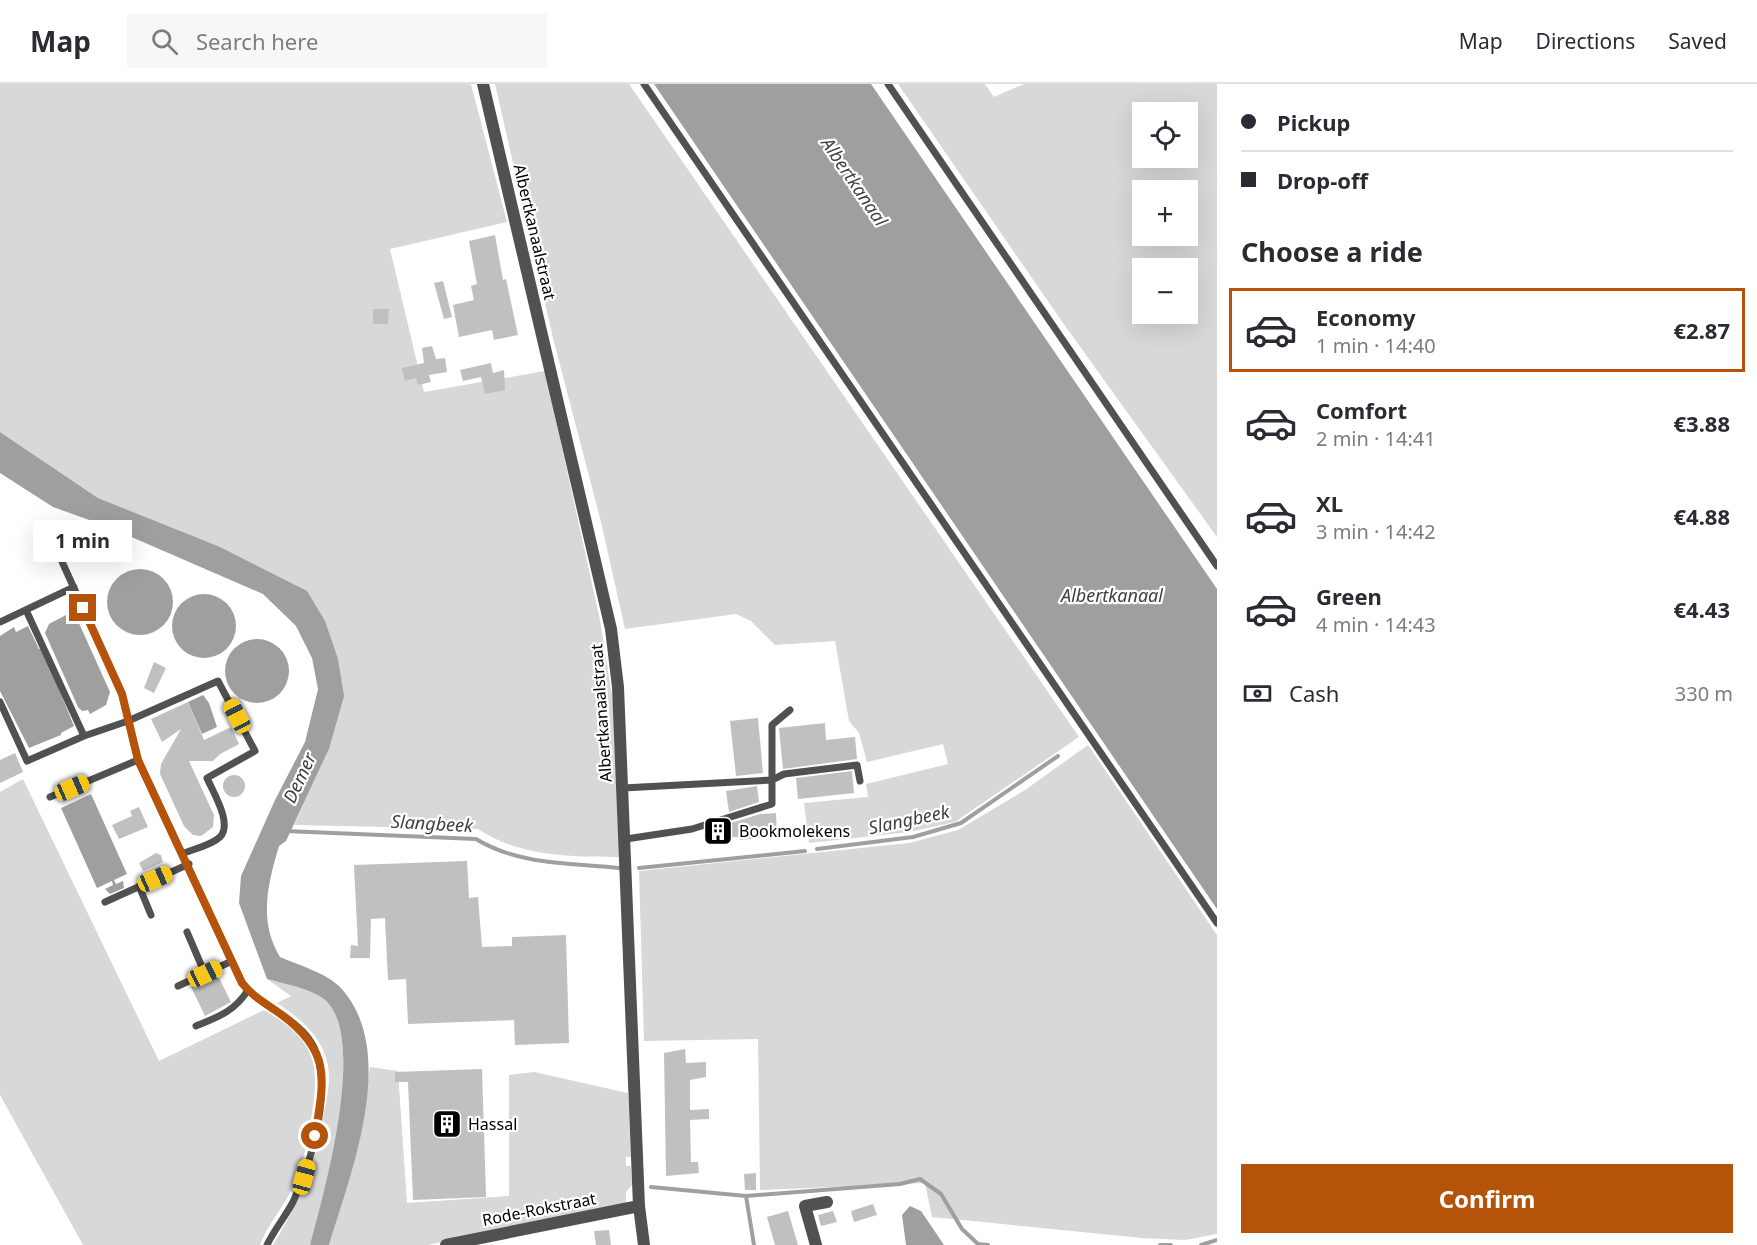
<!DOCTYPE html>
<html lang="en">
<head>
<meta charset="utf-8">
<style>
	body { margin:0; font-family:"Noto Sans",sans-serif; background:#f7f7f7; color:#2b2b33; height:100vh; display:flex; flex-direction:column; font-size:22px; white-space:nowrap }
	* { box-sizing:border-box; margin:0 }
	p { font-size:20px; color:#7c7c81 }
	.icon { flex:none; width:33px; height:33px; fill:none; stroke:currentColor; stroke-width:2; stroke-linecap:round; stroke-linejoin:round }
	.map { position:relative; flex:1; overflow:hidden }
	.details { display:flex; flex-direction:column; background:#fff; width:540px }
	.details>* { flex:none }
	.guide { display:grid; align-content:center; height:132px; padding:0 24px; background:#fff }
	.buttons { position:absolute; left:1132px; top:18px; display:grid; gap:12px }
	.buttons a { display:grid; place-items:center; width:66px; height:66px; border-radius:0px; background:#fff; box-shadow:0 6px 24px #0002; font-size:30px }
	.end { position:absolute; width:27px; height:27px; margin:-14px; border:8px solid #b45309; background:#fff; box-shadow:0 0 0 3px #fff }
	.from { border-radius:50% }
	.bubble { position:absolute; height:42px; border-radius:0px; background:#fff; box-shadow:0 6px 24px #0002; font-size:20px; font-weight:700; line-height:42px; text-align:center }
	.car { position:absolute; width:18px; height:36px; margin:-18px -9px; border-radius:8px; box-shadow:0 0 4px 2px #0007; background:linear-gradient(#f5c518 24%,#345 0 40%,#f5c518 0 76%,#345 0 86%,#f5c518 0) }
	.guide b { display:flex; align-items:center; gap:21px; height:57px; font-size:22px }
	.guide b+b { border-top:2px solid #e1e1e2 }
	.guide i { width:15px; height:15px; background:#2b2b33 }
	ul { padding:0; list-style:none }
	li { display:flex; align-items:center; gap:18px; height:84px; margin:0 12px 9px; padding:0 12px; border:3px solid transparent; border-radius:0px }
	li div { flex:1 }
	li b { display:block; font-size:22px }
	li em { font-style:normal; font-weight:700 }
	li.active { border-color:#b45309 }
	li>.icon { width:54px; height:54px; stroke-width:1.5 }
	h2 { padding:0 24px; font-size:27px; line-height:72px }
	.pay { display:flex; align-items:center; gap:15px; height:66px; padding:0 24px; font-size:22px }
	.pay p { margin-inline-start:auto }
	.cta { display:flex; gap:12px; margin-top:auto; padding:12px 24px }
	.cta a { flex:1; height:69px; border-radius:0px; background:#b45309; color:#fff; font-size:24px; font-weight:700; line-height:69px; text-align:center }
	header { display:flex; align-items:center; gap:36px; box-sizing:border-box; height:84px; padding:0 30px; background:#fff; border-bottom:2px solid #e1e1e2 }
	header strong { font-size:28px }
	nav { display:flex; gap:33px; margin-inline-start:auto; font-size:21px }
	.search { width:420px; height:54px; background:#f7f7f7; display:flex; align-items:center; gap:15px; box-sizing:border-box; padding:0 21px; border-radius:0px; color:#7c7c81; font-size:22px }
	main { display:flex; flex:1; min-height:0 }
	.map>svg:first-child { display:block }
	.green { fill:#d8d8d8; fill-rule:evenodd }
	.water { fill:#9f9f9f }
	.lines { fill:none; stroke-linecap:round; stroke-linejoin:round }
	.stream { stroke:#9f9f9f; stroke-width:4 }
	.building { fill:#c0c0c0 }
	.lane { stroke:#515151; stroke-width:7 }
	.street { stroke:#515151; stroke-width:12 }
	.route { stroke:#b45309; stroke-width:8 }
	.labels { text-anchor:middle; stroke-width:4.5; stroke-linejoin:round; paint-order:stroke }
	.street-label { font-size:16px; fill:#000; stroke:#fff }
	.poi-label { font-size:16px; fill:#000; stroke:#fff; text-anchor:start }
	.water-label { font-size:18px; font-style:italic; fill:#404040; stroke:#fff }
</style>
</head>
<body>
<header>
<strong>Map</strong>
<div class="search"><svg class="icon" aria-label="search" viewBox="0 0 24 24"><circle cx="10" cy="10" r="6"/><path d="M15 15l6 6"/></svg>Search here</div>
<nav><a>Map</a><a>Directions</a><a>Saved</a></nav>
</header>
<main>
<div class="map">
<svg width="1217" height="1161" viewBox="0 0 1217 1161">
	<rect width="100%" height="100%" fill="#fff"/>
	<path class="green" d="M 0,0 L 471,0 L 507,138 L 390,165 L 424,308 L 545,287 L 600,536 L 615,631 L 620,773 C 571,773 520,773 478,745 L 294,741 L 329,665 L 325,537 L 147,434 L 98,414 L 0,348 Z
		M 495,0 L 629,0 L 1079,653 L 955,738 L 909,748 L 809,759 L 804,719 L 868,713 L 866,700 L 948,680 L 943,660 L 867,678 L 859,649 L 849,637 L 835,557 L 775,561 L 751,537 L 736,530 L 625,545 L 601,438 L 553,254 Z
		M 898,0 L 985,0 L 994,13 L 1024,0 L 1217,0 L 1217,453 L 1063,239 ZM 1143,28 L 1188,28 L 1188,74 L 1143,74 ZM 1143,106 L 1188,106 L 1188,152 L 1143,152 ZM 1143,184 L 1188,184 L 1188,230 L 1143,230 Z
		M 1088,661 L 1217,851 L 1217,1150 L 1185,1156 L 1142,1154 L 932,1133 L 925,1099 L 760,1106 L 758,955 L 644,957 L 639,787 L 909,759 L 958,746 L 1025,706 Z
		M 23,695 L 159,977 L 264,926 C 320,959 320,983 310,1042 C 306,1064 302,1085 292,1105 C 283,1124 267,1141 260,1161 L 83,1161 L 0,1011 L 0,708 Z
		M 267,895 C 285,900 309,904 324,915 C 369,952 323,1112 310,1161 L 273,1161 C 303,1111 313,1085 324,1028 C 327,1014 331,996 328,982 C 323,953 300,934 277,919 L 291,912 Z
		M 370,983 L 398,987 L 407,1119 L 509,1112 L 509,991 L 534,988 L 628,1009 L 631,1073 L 626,1073 L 626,1082 L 631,1082 L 632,1101 L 626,1108 L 626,1119 L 428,1161 L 329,1161 L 361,1044 Z"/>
	<path class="water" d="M 654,0 L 871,0 L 1217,505 L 1217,825 Z
		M 0,348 L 98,414 L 220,463 L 307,507 L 325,537 L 338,575 L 344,612 L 329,665 L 286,757 L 279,762 C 268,799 258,837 280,873 C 298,881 327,889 341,904 C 399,968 351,1088 329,1161 L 310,1161 C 323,1112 369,952 324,915 C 309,904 285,900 267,895 L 239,819 L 241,792 L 275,716 L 305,658 L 318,605 L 312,574 L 296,542 L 263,510 L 106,442 L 53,423 L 0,389 Z
		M107 518a33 33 0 1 1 66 0a33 33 0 1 1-66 0Z
		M172 542a32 32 0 1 1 64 0a32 32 0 1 1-64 0Z
		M 66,531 L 78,537 L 110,608 L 106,621 L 90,630 L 88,626 L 82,627 L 78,623 L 45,549 L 49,540 Z
		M 28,542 L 39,565 L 42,564 L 74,642 L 61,649 L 61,651 L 29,664 L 0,607 L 0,552 L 14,543 L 16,548 Z
		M225 587a32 32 0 1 1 64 0a32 32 0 1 1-64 0Z
		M 203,611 L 209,619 L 217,643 L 202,650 L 188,618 Z
		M 91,710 L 127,790 L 114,796 L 116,800 L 123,797 L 124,804 L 110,810 L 105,805 L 113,801 L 112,797 L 97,804 L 61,724 Z
		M 910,1122 L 921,1127 L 944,1161 L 906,1161 L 902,1131 Z"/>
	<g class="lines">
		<path class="stream" d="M 285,747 L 476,755 C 518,781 571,779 619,784
			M 817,765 L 913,753 L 961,739 L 1058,672
			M 639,784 L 805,767
			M 651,1103 L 746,1112 L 900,1100 L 920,1095 L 941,1110 L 962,1145 L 978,1160 L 988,1161
			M 746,1112 L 754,1161
			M 1160,1161 L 1171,1161
			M 1201,1161 L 1217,1156"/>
	</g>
	<path class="building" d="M 495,151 L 503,196 L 506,195 L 518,251 L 494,256 L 492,246 L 459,253 L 453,221 L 474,216 L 471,202 L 477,200 L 469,157 Z
		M 443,197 L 452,233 L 444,235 L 434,199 Z
		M 373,225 L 389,225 L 388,240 L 373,240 Z
		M 432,262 L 436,275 L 445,274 L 447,288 L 429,291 L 431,298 L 418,301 L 416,294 L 405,297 L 402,284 L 424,279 L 422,264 Z
		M 491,279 L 493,289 L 504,286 L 505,306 L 485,310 L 481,293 L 463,297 L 460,286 Z
		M 154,578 L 166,584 L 154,609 L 144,604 Z
		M 188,618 L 204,656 L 231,643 L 239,660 L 220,670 L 213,677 L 189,677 L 214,731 L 213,743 L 201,752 L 193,751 L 184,742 L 160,690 L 161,680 L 181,645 L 162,658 L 151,635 Z
		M 758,634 L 763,689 L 736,692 L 730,637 Z
		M 825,639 L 826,656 L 855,653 L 857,675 L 783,685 L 779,644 Z
		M 15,669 L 23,688 L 0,699 L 0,676 Z
		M 852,687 L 854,709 L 798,715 L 796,694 Z
		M223 702a11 11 0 1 1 22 0a11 11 0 1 1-22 0Z
		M 757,702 L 759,718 L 729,728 L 726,707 Z
		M 139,723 L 148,743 L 119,755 L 112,741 L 132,732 L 130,727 Z
		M 776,729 L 777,752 L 740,756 L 740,753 L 706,754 L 705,747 L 760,730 Z
		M 156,769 L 161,771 L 163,778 L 143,787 L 139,779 Z
		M 467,777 L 469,814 L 478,813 L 482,863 L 512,862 L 512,853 L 566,851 L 569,959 L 515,961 L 514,936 L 408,940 L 406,895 L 388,896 L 385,834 L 371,835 L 370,874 L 350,874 L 351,861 L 358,862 L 354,781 Z
		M 217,890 L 231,918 L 205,932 L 191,903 Z
		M 685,965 L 686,979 L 706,978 L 706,993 L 690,996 L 690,1026 L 709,1025 L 709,1035 L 690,1036 L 691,1078 L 698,1078 L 699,1089 L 666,1092 L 664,969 Z
		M 482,985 L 486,1113 L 413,1116 L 408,998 L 395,998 L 395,988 Z
		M 756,1089 L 756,1106 L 745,1106 L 744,1090 Z
		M 873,1120 L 877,1131 L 854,1138 L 851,1127 Z
		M 788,1127 L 798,1161 L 775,1161 L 767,1133 Z
		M 833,1127 L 837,1138 L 821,1142 L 818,1131 Z
		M 609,1146 L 611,1161 L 596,1161 L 594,1147 Z"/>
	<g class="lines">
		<path class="lane" d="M 644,0 L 1217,839
			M 888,0 L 1217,482
			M 49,449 L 122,610 L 138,676 L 242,899 C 261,923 291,931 309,955 C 337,993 312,1078 293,1118 C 285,1133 274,1146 267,1161
			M 26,526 L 84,652
			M 0,538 L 74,503
			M 0,618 L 27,677 L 84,652 L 128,637 L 218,597 L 255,667 L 207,694 C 213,708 233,740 220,753 C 212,761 194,765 184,769
			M 623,704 L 772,696 L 784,690 L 857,681 L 860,697
			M 50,713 L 138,676
			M 626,755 L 692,745 L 772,720 L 772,641 L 790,626
			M 139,802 L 151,831
			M 105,818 L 189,780
			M 187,848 L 205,890
			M 178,902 L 232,877
			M 196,942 C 218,933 235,927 248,906"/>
		<path class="street" d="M 483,0 L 611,545 L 618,603 L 639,1122 L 644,1161
			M 446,1161 L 639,1122
			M 816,1161 L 805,1122 L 827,1118"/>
	</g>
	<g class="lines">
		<path class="route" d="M 83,524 L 122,610 L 138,676 L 242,899 C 254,914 267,920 282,931 C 332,968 324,996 315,1052"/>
	</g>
	<defs>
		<g id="building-square" transform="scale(1.5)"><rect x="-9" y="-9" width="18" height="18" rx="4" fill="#000" stroke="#fff"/><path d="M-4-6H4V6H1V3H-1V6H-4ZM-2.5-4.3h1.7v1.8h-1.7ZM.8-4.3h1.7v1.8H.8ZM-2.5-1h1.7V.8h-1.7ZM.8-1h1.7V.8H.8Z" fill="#fff"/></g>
	</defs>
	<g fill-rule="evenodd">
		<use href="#building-square" x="718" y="747"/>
		<use href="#building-square" x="447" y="1040"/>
	</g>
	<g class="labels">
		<g class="street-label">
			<text transform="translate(535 148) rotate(77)" y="6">Albertkanaalstraat</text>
			<text transform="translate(601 629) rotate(-94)" y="6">Albertkanaalstraat</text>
			<text transform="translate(539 1125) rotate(-11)" y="6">Rode-Rokstraat</text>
		</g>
		<g class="poi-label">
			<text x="739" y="753">Bookmolekens</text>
			<text x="468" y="1046">Hassal</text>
		</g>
		<g class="water-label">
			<text transform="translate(854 98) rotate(56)" y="6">Albertkanaal</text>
			<text x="1112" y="518">Albertkanaal</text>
			<text transform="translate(300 694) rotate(-65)" y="6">Demer</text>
			<text transform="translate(909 736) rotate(-12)" y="6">Slangbeek</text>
			<text transform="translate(432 740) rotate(3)" y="6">Slangbeek</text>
		</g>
	</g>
</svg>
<div class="buttons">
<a><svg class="icon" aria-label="locate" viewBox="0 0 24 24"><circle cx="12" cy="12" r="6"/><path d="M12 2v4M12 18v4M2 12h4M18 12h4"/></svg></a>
<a>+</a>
<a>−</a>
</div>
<i class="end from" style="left:315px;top:1052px"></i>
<i class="end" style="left:83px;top:524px"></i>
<div class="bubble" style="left:33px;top:436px;width:99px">1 min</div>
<i class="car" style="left:237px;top:632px;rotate:332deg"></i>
<i class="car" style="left:72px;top:704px;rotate:67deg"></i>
<i class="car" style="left:155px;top:795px;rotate:66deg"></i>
<i class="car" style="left:205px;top:890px;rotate:65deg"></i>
<i class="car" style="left:304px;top:1093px;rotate:15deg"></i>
</div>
<section class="details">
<div class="guide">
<b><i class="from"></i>Pickup</b>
<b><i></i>Drop-off</b>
</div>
<h2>Choose a ride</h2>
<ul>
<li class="active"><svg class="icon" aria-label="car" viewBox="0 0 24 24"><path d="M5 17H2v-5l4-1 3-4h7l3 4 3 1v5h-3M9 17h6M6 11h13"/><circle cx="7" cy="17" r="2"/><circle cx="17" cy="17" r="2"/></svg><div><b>Economy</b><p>1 min · 14:40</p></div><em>€2.87</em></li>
<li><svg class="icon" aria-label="car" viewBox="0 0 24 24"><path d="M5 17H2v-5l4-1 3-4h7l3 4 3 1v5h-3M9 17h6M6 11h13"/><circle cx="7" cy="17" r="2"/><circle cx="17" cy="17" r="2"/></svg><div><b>Comfort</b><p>2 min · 14:41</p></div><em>€3.88</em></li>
<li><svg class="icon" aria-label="car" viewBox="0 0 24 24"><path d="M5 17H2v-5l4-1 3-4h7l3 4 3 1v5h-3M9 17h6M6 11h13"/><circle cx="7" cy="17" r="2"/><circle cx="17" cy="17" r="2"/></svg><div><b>XL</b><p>3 min · 14:42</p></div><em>€4.88</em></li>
<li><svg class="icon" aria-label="car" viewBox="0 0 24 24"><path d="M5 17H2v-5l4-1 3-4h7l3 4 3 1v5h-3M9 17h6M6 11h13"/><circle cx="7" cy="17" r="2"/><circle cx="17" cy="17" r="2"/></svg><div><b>Green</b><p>4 min · 14:43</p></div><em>€4.43</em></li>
</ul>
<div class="pay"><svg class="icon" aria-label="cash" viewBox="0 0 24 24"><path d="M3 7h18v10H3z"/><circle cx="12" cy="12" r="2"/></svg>Cash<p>330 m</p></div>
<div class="cta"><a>Confirm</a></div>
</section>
</main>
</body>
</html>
